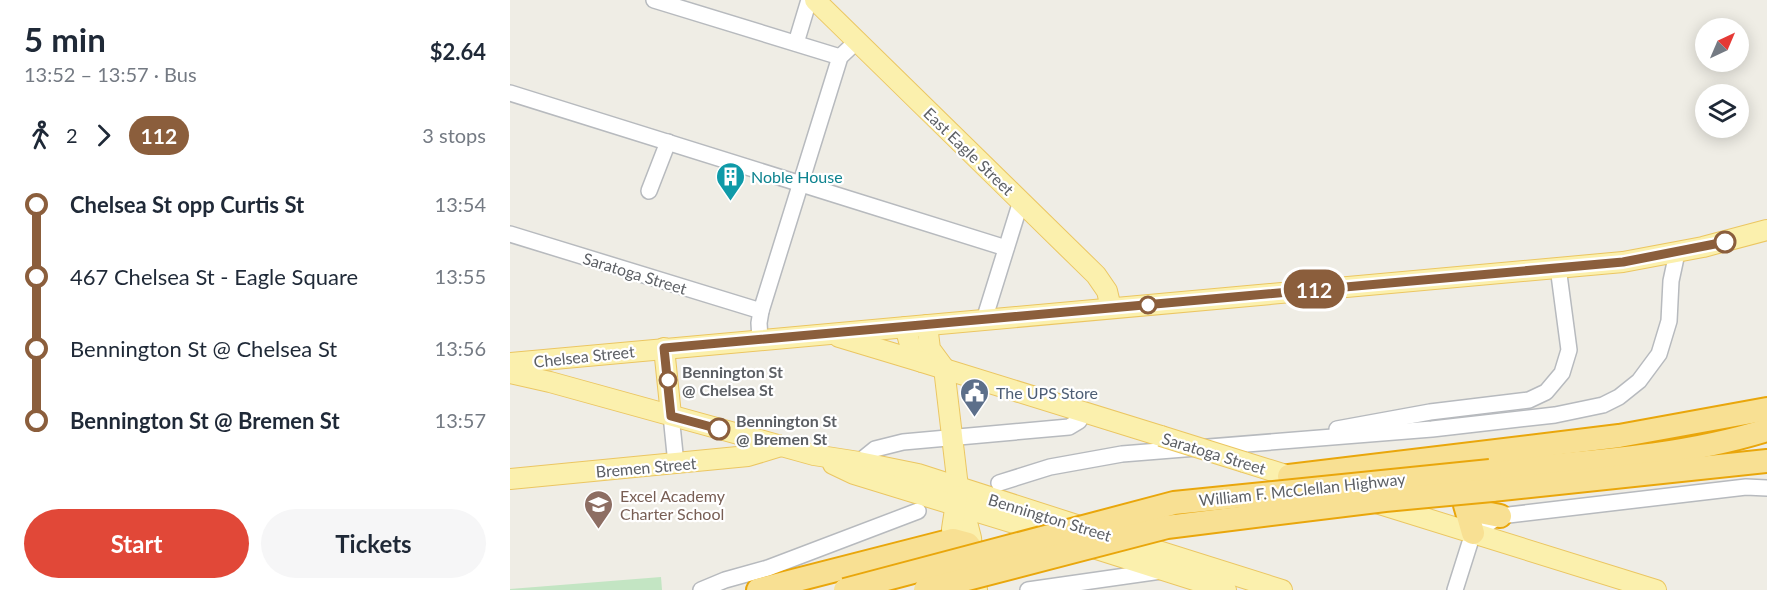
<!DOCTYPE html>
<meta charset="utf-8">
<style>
body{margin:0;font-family:Lato,sans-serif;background:#f6f6f7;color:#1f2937;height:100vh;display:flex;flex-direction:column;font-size:22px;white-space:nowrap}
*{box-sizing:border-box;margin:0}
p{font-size:20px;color:#747a83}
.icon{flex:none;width:33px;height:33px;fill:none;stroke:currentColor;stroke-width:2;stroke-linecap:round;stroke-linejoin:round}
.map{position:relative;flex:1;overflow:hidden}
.panel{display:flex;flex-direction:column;background:#fff;width:510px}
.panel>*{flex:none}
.badge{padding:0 12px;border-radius:20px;font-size:21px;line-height:39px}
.needle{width:39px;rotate:44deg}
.controls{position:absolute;left:1185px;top:18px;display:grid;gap:12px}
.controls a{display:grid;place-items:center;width:54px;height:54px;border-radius:50%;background:#fff;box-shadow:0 3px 15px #0003;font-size:30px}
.map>.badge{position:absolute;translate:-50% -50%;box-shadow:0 0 0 3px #fff}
.legs{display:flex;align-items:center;gap:9px;height:66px;padding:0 24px;font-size:20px}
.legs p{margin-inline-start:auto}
.head{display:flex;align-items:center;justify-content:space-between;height:102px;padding:0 24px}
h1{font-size:33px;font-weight:700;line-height:45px}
.button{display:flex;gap:12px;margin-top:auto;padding:12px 24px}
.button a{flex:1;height:69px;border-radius:36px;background:#e14838;color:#fff;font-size:24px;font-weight:700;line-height:69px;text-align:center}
.button a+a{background:#f6f6f7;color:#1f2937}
ul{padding:0 24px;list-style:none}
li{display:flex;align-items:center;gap:21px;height:72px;font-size:22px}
li i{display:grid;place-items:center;width:9px;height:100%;margin:0 8px;background:currentColor}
li i::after{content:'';width:15px;height:15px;margin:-8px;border:4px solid;border-radius:50%;background:#fff}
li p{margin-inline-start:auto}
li:first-child i{background:linear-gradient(#0000 50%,currentColor 0)}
li:last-child i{background:linear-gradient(currentColor 50%,#0000 0)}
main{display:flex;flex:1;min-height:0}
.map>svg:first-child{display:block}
.green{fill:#c3e5c3}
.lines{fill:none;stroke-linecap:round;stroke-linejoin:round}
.minor-casing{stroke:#b7babe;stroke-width:18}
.major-casing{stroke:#ebc662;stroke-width:22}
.highway-casing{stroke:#e9a60b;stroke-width:26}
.minor{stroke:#fff;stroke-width:15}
.major{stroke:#fbf0ad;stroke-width:20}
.highway{stroke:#f8e093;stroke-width:22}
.major-bridge-casing{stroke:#ebc662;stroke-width:22;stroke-linecap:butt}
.highway-bridge-casing{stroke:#e9a60b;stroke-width:26;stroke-linecap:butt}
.major-bridge{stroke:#fbf0ad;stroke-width:20}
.highway-bridge{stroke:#f8e093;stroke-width:22}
.line-1-casing{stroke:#fff;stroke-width:14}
.line-1{stroke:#8b5e3c;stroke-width:9}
.stop-1-dot{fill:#fff;stroke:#8b5e3c;stroke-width:3}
.labels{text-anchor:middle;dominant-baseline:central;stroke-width:4.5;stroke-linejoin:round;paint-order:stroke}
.street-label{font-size:16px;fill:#5d6065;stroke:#fff}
.culture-label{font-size:16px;fill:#0d838f;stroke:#fff;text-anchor:start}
.stop-label{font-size:16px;font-weight:bold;fill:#5d6065;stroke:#fff;text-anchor:start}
.service-label{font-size:16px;fill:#4e5e75;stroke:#fff;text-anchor:start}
.education-label{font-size:16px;fill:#785e54;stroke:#fff;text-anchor:start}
</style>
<main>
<section class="panel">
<div class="head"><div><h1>5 min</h1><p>13:52 – 13:57 · Bus</p></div><b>$2.64</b></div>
<div class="legs"><svg class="icon" aria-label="walk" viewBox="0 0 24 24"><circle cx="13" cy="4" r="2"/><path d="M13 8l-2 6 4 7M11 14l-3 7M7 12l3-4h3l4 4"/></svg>2<svg class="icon" aria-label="forward" viewBox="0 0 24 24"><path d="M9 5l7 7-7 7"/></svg><b class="badge" style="background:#8b5e3c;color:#fff">112</b><p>3 stops</p></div>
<ul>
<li><i style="color:#8b5e3c"></i><b>Chelsea St opp Curtis St</b><p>13:54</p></li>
<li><i style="color:#8b5e3c"></i><span>467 Chelsea St - Eagle Square</span><p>13:55</p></li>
<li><i style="color:#8b5e3c"></i><span>Bennington St @ Chelsea St</span><p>13:56</p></li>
<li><i style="color:#8b5e3c"></i><b>Bennington St @ Bremen St</b><p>13:57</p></li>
</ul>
<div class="button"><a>Start</a><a>Tickets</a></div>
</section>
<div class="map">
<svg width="1257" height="590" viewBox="0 0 1257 590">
<rect width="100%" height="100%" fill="#efede5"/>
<path class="green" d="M151 577 152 590H0V589Z"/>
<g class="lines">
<defs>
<g id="minor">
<path d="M144 0 330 57"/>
<path d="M286 43 299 0"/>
<path d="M0 93 496 248"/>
<path d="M139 191 158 142"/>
<path d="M0 234 251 311"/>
<path d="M474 320 511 201"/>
<path d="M250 339 249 323 251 311 330 57 347 41"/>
<path d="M161 415 166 464"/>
<path d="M827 429 920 412 1019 400 1036 392 1052 373 1059 350 1048 267"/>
<path d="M349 462 365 449 393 442 559 427 569 421 574 412"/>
<path d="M489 483 540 467 612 454 922 429 1045 415 1093 405 1109 397 1129 381 1149 354 1159 321 1161 281 1167 253"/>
<path d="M191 590 215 580 258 568 408 511"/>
<path d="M518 590 651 571"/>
<path d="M945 590 963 533 990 516 1236 487 1257 488"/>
</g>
<g id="major">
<path d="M305 0 586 275 597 291 601 308"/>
<path d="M417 325 420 349 434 368"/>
<path d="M395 327 401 348 412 362 651 436"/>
<path d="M329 337 412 362"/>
<path d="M154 348 161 415"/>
<path d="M0 363 1113 262 1193 247 1257 230"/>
<path d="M434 368 448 487 461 538 467 590"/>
<path d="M0 373 40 382 304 455 349 462 408 474 579 529"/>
<path d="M734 462 792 480"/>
<path d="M323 464 344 474 546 536"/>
<path d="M0 479 238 456 271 446"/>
<path d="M863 502 1146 590"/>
<path d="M607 538 772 590"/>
<path d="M577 546 716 590"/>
<path d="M445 556 442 529 447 496"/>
</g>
<g id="highway">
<path d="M980 471C1073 462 1167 458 1257 430"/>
<path d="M953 475 955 505 963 533"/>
<path d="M779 476 1109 436 1257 409"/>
<path d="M954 490 970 512 990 516"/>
<path d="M982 490 1257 461"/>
<path d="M248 590 443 540 458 544 462 549"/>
</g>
</defs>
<use href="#minor" class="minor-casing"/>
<use href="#major" class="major-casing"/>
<use href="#highway" class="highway-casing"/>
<use href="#minor" class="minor"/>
<use href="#major" class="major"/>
<use href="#highway" class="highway"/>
<defs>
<path id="major-bridge" d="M651 436 734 462"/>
<g id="highway-bridge">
<path d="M335 590 664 503 980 471"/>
<path d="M415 590 657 527 875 500 982 490"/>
</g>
</defs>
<use href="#major-bridge" class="major-bridge-casing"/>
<use href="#highway-bridge" class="highway-bridge-casing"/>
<use href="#major-bridge" class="major-bridge"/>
<use href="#highway-bridge" class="highway-bridge"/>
</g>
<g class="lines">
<defs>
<path id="line-1" d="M209 429 161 416 154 348 1113 262 1215 242"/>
</defs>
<use href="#line-1" class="line-1-casing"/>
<use href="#line-1" class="line-1"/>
</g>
<defs>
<symbol id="building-pin" viewBox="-11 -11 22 30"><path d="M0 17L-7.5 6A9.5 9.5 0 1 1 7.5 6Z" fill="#0f9aa8" stroke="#fff"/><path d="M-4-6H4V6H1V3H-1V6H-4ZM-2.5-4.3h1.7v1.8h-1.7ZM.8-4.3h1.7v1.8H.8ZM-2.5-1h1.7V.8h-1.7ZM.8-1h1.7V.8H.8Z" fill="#fff"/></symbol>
<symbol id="civic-pin" viewBox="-11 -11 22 30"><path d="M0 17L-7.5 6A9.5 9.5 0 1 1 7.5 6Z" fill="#5c6f8a" stroke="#fff"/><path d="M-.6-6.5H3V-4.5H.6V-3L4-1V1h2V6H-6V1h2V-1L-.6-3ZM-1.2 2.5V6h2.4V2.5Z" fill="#fff"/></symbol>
<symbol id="school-pin" viewBox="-11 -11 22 30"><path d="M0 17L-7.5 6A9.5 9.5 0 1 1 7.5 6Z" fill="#8d6e63" stroke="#fff"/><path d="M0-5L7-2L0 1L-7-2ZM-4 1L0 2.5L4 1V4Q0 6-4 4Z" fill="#fff"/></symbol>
</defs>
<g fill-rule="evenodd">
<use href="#building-pin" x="204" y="160" width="33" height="45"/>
<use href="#civic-pin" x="448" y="376" width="33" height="45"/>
<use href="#school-pin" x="72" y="488" width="33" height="45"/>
</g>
<g class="stop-1-dot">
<circle cx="1215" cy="242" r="10"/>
<circle cx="638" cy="305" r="8"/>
<circle cx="158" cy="380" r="8"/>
<circle cx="209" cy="429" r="10"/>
</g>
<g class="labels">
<g class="street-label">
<text transform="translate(459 151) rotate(44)">East Eagle Street</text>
<text transform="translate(125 273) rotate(17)">Saratoga Street</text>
<text transform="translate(74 356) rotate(-6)">Chelsea Street</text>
<text transform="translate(704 453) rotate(17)">Saratoga Street</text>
<text transform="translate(136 467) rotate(-5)">Bremen Street</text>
<text transform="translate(792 489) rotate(-6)">William F. McClellan Highway</text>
<text transform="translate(540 517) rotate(17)">Bennington Street</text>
</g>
<g class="culture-label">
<text x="241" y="176">Noble House</text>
</g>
<g class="stop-label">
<text x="172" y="371">Bennington St<tspan x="172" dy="18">@ Chelsea St</tspan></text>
<text x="226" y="420">Bennington St<tspan x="226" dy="18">@ Bremen St</tspan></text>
</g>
<g class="service-label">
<text x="486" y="392">The UPS Store</text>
</g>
<g class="education-label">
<text x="110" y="495">Excel Academy<tspan x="110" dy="18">Charter School</tspan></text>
</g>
</g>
</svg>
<div class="controls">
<a><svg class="needle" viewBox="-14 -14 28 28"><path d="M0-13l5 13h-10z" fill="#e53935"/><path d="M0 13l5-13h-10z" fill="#747a83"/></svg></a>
<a><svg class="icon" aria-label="layers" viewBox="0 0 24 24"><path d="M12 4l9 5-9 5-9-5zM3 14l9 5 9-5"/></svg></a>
</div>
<b class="badge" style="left:804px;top:289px;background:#8b5e3c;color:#fff">112</b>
</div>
</main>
